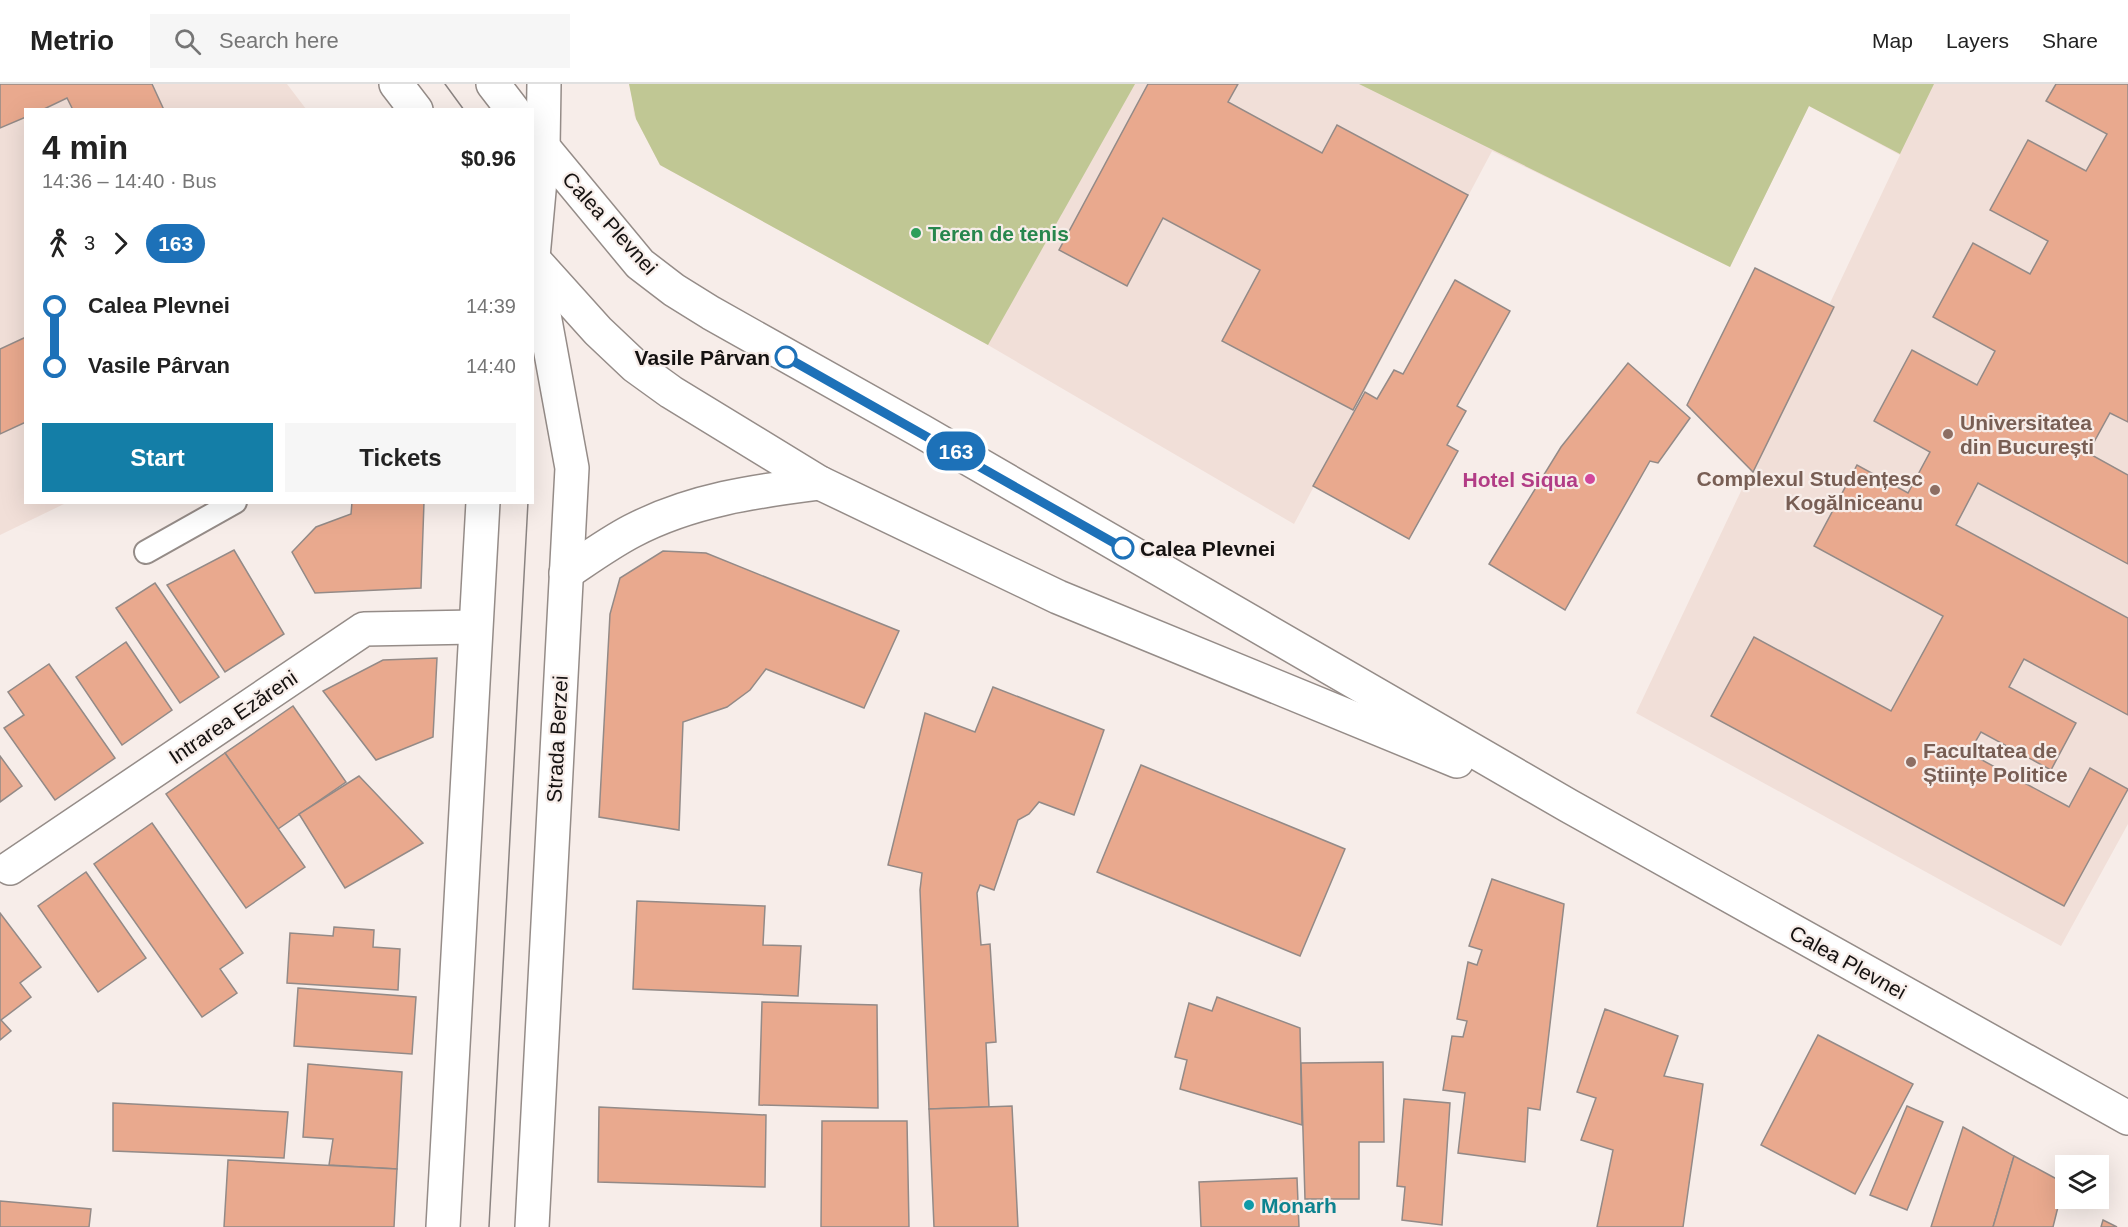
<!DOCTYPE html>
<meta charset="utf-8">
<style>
body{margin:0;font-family:Helvetica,sans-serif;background:#f6f6f6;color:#222;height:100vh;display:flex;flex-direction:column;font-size:22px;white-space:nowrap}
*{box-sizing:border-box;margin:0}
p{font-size:20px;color:#767676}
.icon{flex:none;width:33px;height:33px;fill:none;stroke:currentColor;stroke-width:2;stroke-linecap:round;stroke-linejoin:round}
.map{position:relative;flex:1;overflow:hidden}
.details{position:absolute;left:24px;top:24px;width:510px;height:396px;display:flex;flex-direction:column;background:#fff;border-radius:0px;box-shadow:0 6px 24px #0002}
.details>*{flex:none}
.badge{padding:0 12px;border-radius:20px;font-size:21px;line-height:39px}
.controls{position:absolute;left:2055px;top:1071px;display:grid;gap:12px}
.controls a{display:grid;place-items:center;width:54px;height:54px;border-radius:0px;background:#fff;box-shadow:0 6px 24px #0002;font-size:30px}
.map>.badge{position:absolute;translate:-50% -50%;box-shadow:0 0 0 3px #fff}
.legs{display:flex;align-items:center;gap:9px;height:66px;padding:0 18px;font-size:20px}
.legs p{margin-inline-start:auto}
.overview{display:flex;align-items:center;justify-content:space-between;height:102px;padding:0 18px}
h1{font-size:33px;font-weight:700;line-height:45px}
.cta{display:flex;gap:12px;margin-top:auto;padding:12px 18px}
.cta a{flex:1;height:69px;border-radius:0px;background:#147ea7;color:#fff;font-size:24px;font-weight:700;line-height:69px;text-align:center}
.cta a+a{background:#f6f6f6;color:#222}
ul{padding:0 18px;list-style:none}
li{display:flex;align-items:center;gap:21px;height:60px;font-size:22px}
li i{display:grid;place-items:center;width:9px;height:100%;margin:0 8px;background:currentColor}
li i::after{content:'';width:15px;height:15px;margin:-8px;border:4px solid;border-radius:50%;background:#fff}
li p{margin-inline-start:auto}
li:first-child i{background:linear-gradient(#0000 50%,currentColor 0)}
li:last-child i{background:linear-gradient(currentColor 50%,#0000 0)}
header{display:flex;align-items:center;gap:36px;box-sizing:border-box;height:84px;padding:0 30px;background:#fff;border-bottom:2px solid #e0e0e0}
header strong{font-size:28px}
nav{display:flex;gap:33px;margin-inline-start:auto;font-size:21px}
.search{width:420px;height:54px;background:#f6f6f6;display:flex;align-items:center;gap:15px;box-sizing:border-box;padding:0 21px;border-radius:0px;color:#767676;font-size:22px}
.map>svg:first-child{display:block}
.built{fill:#f1dfd8}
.green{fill:#c0c794}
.building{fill:#e9a98e;stroke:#938a87;stroke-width:1.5}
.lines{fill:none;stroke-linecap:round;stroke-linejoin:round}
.service-casing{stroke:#958c88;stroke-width:26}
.minor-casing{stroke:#958c88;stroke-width:36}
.tertiary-casing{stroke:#958c88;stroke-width:36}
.secondary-casing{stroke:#958c88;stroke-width:36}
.primary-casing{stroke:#958c88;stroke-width:36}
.service{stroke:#fff;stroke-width:22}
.minor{stroke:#fff;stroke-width:33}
.tertiary{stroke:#fff;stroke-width:33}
.secondary{stroke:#fff;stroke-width:33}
.primary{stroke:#fff;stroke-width:33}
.tram{stroke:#8a8381;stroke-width:1.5}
.line-1-casing{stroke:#fff;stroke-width:14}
.line-1{stroke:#1d71b8;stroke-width:9}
.leisure-dot{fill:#2e9e5b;stroke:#f7ede9;stroke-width:2}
.stop-1-dot{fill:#fff;stroke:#1d71b8;stroke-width:3}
.education-dot{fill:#8d6e63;stroke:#f7ede9;stroke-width:2}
.hotel-dot{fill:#d1479c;stroke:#f7ede9;stroke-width:2}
.culture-dot{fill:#0f9aa8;stroke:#f7ede9;stroke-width:2}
.labels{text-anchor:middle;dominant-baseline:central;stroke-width:4.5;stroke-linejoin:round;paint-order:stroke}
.street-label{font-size:21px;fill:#151211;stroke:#f7ede9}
.leisure-label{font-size:21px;font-weight:bold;fill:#27864d;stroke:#f7ede9;text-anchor:start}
.stop-label{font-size:21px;font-weight:bold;fill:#151211;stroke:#f7ede9;text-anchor:end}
.education-label{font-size:21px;font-weight:bold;fill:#785e54;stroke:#f7ede9;text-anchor:start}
.hotel-label{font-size:21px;font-weight:bold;fill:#b23c85;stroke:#f7ede9;text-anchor:end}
.culture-label{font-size:21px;font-weight:bold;fill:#0d838f;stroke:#f7ede9;text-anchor:start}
</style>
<header>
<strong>Metrio</strong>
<div class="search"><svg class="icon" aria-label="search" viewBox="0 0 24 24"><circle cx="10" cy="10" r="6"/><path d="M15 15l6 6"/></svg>Search here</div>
<nav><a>Map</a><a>Layers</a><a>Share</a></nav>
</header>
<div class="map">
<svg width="2128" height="1143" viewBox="0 0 2128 1143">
<rect width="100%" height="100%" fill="#f7ede9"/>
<g class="built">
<path d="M0 0H287L306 25 26 26V418L66 419 0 451Z"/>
<path d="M631 0H2128V740L2061 862 1636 629 1900 71 1809 22 1730 183 1492 67 1294 440 988 261 660 81 634 31Z"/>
</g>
<g class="green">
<path d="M629 0H1135L988 261 660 81 636 35Z"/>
<path d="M1359 0H1934L1900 70 1809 22 1730 183Z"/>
</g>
<g class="building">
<path d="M0 0H152L164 26H73L67 14 42 26H26V33L0 44Z"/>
<path d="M1148 0H1238L1228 18 1322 69 1337 41 1468 111 1353 326 1222 257 1260 186 1163 134 1127 202 1059 166Z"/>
<path d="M2056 0H2128V338L2110 329 2088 369 2128 391V480L1978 399 1956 441 2128 534V631L2024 575 2009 603 2076 639 2051 686 1981 648 1969 669 2069 723 2090 684 2128 705 2064 822 1711 632 1754 553 1891 627 1943 532 1814 462 1857 381 1908 409 1930 368 1874 337 1912 266 1977 301 1995 267 1933 233 1973 159 2030 190 2048 157 1990 126 2028 56 2086 87 2107 50 2046 17Z"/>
<path d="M1755 184 1834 223 1753 388 1687 321Z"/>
<path d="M1455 196 1510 227 1457 322 1466 327 1447 361 1458 367 1409 455 1313 402 1365 308 1377 315 1394 286 1403 290Z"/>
<path d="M26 253V338L0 350V265Z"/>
<path d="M1628 279 1690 334 1658 379 1650 377 1565 526 1489 480 1561 363Z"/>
<path d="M352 418H424L421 504 315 509 292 468 316 443 351 430Z"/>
<path d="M234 466 284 550 225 588 167 501Z"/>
<path d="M663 467 706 469 899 547 864 624 766 585 750 606 727 623 683 638 679 746 599 733 610 530 620 494Z"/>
<path d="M155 499 219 593 180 619 116 524Z"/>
<path d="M126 558 172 626 122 661 76 593Z"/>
<path d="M437 574 433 653 376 676 323 607 383 576Z"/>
<path d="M49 580 115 674 55 716 4 644 24 631 8 608Z"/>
<path d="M993 603 1104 646 1074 731 1039 718 1029 730 1018 736 994 806 980 801 977 809 981 861 990 860 996 958 986 959 989 1023 929 1025 920 806 922 789 888 781 925 629 975 648Z"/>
<path d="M293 622 346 698 278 745 225 669Z"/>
<path d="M225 669 305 783 246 824 166 710Z"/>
<path d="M0 672 22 702 0 718Z"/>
<path d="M1141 681 1345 765 1300 872 1097 788Z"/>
<path d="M359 692 423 759 345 804 299 730Z"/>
<path d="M152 739 243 869 220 885 237 909 202 933 94 780Z"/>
<path d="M86 788 146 874 98 908 38 822Z"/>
<path d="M1492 795 1564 820 1540 1026 1528 1024 1525 1078 1458 1069 1465 1009 1443 1006 1452 952 1463 953 1467 937 1457 935 1468 878 1477 881 1482 866 1469 862Z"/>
<path d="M637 817 765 822 763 861 801 862 798 912 633 905Z"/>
<path d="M0 829 41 883 20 899 31 913 1 936 11 947 0 956Z"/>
<path d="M334 843 374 846 373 863 400 865 398 906 287 899 290 849 333 852Z"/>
<path d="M298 904 416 913 412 970 294 962Z"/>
<path d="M1217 913 1300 944 1302 1041 1180 1005 1187 976 1175 973 1189 919 1212 927Z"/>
<path d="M762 918 877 921 878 1024 759 1021Z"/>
<path d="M1605 925 1678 952 1664 992 1703 1000 1683 1143H1597L1613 1066 1581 1056 1596 1014 1577 1008Z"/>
<path d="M1818 951 1913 1000 1855 1110 1761 1061Z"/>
<path d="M1383 978 1384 1058H1359V1115H1305L1301 979Z"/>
<path d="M308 980 402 988 397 1085 329 1081 333 1055 303 1053Z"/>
<path d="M1404 1015 1450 1019 1442 1141 1402 1136 1405 1103 1397 1102Z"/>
<path d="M113 1019 288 1028 284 1074 113 1067Z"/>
<path d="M1012 1022 1018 1143H934L929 1025Z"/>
<path d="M1907 1022 1943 1038 1907 1126 1870 1111Z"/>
<path d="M599 1023 766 1031 765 1103 598 1098Z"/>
<path d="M822 1037H907L909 1143H821Z"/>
<path d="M1963 1043 2014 1072 1993 1143H1931Z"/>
<path d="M2014 1072 2064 1099 2053 1143H1993Z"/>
<path d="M228 1076 397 1085 394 1143H224Z"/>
<path d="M1297 1094 1299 1143H1201L1199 1098Z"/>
<path d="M0 1117 91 1125 89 1143H0Z"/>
<path d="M2103 1136 2117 1143H2101Z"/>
</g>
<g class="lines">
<defs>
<path id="service" d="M146 468 235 418"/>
<path id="minor" d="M10 784 364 545 475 543"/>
<g id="tertiary">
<path d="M396 0 416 26"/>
<path d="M493 0 513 26"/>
</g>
<g id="secondary">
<path d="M543 63 640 180 674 206 711 229 921 347 1569 722 2128 1034"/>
<path d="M534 176 598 247 635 282 671 308 820 399 1058 513 1457 677"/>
</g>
<g id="primary">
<path d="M532 184 543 63 544 0"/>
<path d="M566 489C587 475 609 459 632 447 691 416 756 407 820 399"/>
<path d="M443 1143 483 418"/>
<path d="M532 1143 572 384 534 176"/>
</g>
</defs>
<use href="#service" class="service-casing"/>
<use href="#minor" class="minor-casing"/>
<use href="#tertiary" class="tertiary-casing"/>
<use href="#secondary" class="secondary-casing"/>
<use href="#primary" class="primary-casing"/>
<use href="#service" class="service"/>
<use href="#minor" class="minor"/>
<use href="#tertiary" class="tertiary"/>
<use href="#secondary" class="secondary"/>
<use href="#primary" class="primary"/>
<g class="tram">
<path d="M445 0 464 26"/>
<path d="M532 170V256"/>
<path d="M489 1143 528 418"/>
</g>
</g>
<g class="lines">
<defs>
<path id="line-1" d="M786 273 1123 464"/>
</defs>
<use href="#line-1" class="line-1-casing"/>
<use href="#line-1" class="line-1"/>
</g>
<circle class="leisure-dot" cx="916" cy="149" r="6"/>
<g class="stop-1-dot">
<circle cx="786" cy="273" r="10"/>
<circle cx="1123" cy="464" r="10"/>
</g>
<g class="education-dot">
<circle cx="1948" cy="350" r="6"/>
<circle cx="1935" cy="406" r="6"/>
<circle cx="1911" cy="678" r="6"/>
</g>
<circle class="hotel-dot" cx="1590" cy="395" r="6"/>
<circle class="culture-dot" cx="1249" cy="1121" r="6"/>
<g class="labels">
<g class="street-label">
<text transform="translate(610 139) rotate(48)">Calea Plevnei</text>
<text transform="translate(233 633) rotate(-34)">Intrarea Ezăreni</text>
<text transform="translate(557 655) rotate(-87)">Strada Berzei</text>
<text transform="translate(1848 878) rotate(29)">Calea Plevnei</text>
</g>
<g class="leisure-label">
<text x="928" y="149">Teren de tenis</text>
</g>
<g class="stop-label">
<text x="770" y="273">Vasile Pârvan</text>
<text x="1140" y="464" text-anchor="start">Calea Plevnei</text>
</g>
<g class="education-label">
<text x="1960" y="338">Universitatea<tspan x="1960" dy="24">din București</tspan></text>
<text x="1923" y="394" text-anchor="end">Complexul Studențesc<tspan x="1923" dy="24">Kogălniceanu</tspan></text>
<text x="1923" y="666">Facultatea de<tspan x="1923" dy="24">Științe Politice</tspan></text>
</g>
<g class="hotel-label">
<text x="1578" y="395">Hotel Siqua</text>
</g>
<g class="culture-label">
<text x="1261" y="1121">Monarh</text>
</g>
</g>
</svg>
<div class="controls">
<a><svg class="icon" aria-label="layers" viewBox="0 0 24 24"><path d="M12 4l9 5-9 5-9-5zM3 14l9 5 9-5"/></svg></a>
</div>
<b class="badge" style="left:956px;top:367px;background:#1d71b8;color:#fff">163</b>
<section class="details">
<div class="overview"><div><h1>4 min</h1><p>14:36 – 14:40 · Bus</p></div><b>$0.96</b></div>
<div class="legs"><svg class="icon" aria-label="walk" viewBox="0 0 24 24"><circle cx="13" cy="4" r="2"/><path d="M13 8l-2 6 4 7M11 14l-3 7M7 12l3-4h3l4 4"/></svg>3<svg class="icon" aria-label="forward" viewBox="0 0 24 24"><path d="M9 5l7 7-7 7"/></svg><b class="badge" style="background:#1d71b8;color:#fff">163</b></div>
<ul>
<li><i style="color:#1d71b8"></i><b>Calea Plevnei</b><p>14:39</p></li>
<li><i style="color:#1d71b8"></i><b>Vasile Pârvan</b><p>14:40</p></li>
</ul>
<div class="cta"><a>Start</a><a>Tickets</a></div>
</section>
</div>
